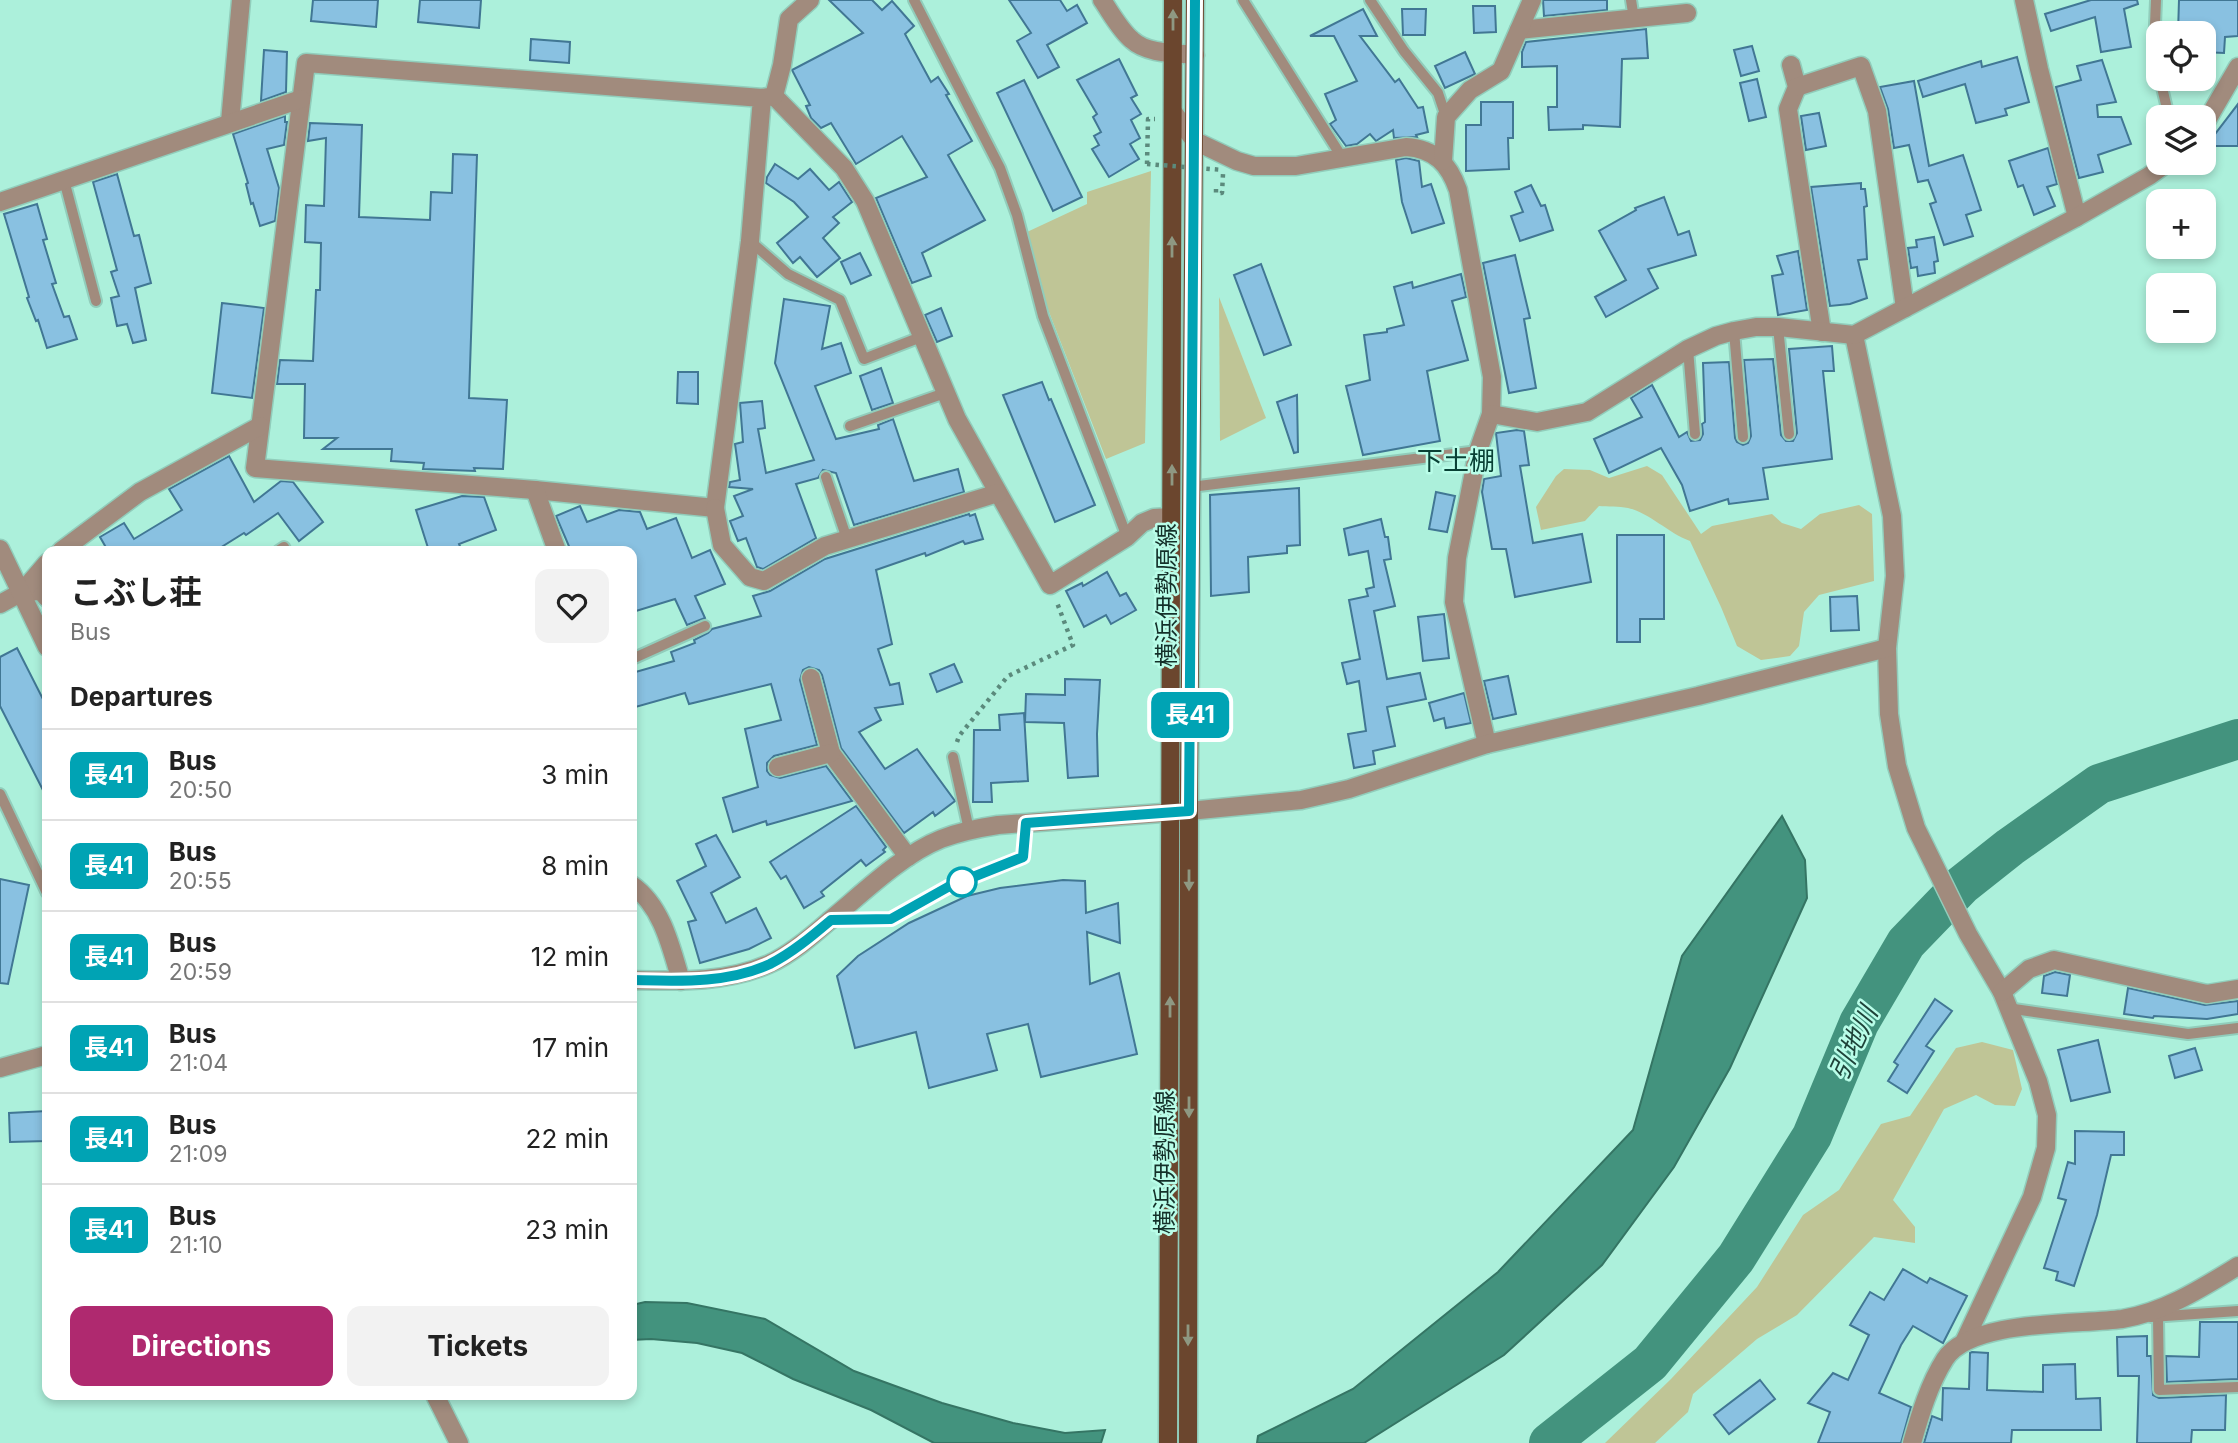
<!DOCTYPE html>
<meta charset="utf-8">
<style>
body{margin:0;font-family:Inter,"Noto Sans JP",sans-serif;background:#f2f2f2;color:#222;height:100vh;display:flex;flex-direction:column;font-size:26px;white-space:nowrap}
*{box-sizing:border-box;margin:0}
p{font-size:23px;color:#767676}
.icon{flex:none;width:38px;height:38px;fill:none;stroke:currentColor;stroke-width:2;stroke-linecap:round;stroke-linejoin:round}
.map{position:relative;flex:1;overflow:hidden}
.drawer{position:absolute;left:42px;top:546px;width:595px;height:854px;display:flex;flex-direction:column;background:#fff;border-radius:14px;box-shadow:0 4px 10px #0003}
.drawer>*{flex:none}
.badge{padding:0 14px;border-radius:10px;font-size:24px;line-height:46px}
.fabs{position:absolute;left:2146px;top:21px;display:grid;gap:14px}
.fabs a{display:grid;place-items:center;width:70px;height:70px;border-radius:14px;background:#fff;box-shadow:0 4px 10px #0003;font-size:35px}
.map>.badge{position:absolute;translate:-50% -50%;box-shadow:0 0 0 4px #fff}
h2{padding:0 28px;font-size:26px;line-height:63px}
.round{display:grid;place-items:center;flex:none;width:74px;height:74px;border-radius:14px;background:#f2f2f2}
.head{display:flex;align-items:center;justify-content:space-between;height:119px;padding:0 28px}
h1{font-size:33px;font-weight:700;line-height:52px}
.cta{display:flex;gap:14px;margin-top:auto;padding:14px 28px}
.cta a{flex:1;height:80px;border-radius:14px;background:#af296f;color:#fff;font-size:28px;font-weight:700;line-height:80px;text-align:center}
.cta a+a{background:#f2f2f2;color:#222}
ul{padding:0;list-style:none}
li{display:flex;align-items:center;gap:21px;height:91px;padding:0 28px;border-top:2px solid #e0e0e0}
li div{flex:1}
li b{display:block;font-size:26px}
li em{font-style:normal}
li .badge{min-width:77px;font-weight:700;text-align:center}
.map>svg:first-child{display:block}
.green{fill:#bfc596}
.water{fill:#43937e;stroke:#357564;stroke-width:2}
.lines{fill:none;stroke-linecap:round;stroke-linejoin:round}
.river{stroke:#43937e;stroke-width:40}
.building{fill:#89c1e1;stroke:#417794;stroke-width:2}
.service-casing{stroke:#91cdbb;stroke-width:14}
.minor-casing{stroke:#91cdbb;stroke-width:21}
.tertiary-casing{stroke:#91cdbb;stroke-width:21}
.primary-casing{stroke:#91cdbb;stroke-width:21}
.path{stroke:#5b8a7c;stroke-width:4.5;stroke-dasharray:3.5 5;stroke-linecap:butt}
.service{stroke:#a18b7d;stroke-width:10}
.minor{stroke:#a18b7d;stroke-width:18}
.tertiary{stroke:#a18b7d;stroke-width:18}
.primary{stroke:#6b462e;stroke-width:18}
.path-bridge{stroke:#5b8a7c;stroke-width:4.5;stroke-dasharray:3.5 5;stroke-linecap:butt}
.oneway{fill:#8e9882}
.line-casing{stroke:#fff;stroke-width:16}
.line{stroke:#00a3b4;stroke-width:10}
.stop-dot{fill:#fff;stroke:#00a3b4;stroke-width:3.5}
.labels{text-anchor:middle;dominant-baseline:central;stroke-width:5;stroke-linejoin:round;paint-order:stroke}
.street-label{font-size:24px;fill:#143029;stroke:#b9fde8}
.neighbourhood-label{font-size:26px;fill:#094135;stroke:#b9fde8}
.water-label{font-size:26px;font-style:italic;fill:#1f4339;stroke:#b9fde8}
</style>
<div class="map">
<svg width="2238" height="1443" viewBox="0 0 2238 1443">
<rect width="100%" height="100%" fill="#acf0db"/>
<g class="green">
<path d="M1151 171 1145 443 1106 459 1044 299 1027 232 1087 204V192Z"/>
<path d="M1219 297 1266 418 1220 441Z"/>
<path d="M1647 466 1662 475 1701 534 1712 526 1772 514 1782 523 1801 529 1820 514 1859 505 1872 514 1874 581 1819 595 1804 612 1799 646 1790 656 1761 660 1737 646 1721 607 1690 541C1668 533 1650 513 1628 508 1619 506 1608 507 1599 506L1585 521 1541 530 1536 507 1556 476 1564 469 1590 470 1609 478Z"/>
<path d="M1982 1042 2013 1050 2022 1089 2015 1106 1995 1105 1976 1095 1944 1109 1893 1200 1915 1227V1243L1874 1237 1797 1315 1757 1339 1693 1394 1688 1412 1655 1443H1605L1671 1379 1757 1287 1803 1215 1839 1190 1881 1124 1910 1116 1956 1048Z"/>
</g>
<g class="water">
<path d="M1782 816 1805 860 1807 898 1730 1068 1674 1167 1602 1265 1504 1355 1364 1443H1257L1258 1436 1353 1389 1498 1272 1633 1130 1682 956Z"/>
<path d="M645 1302 687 1303 765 1319 854 1371 942 1403 1013 1423 1065 1433 1105 1430 1101 1443H934L871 1410 793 1379 742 1353 697 1343 651 1339 632 1340V1305Z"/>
</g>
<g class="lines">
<path class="river" d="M1549 1443 1650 1363 1736 1258 1812 1136 1859 1023 1906 943 1962 885 2010 847 2099 784 2238 739"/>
</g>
<g class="building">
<path d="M313 0H378L376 27 311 21Z"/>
<path d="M420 0H481L479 28 418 22Z"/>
<path d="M829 0H872L882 10 892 1 914 26 905 34 931 82 938 77 949 94 946 95 972 141 948 155 985 220 922 253 931 276 912 283 876 198 927 177 902 136 856 164 831 123 821 128 811 118 806 106 810 105 792 70 863 33Z"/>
<path d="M1009 0H1060L1067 11 1077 5 1087 23 1047 45 1059 67 1038 78 1017 41 1031 33Z"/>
<path d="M1543 0H1607V10L1544 16Z"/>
<path d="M2091 0H2137L2138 4 2124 9 2131 47 2101 52 2095 17 2051 31 2045 14Z"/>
<path d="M2179 0H2238V36L2225 37 2224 53 2203 52V33H2178Z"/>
<path d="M1473 6H1495L1496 32 1474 33Z"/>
<path d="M1363 9 1377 36H1360L1395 82 1399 79 1418 108 1423 107 1428 132 1416 135 1417 137 1394 138 1393 130 1376 141 1370 134 1357 144 1346 146 1330 124 1336 120 1325 94 1357 81 1334 36H1310Z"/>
<path d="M1402 9H1426L1425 35H1403Z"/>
<path d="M1646 29 1648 58 1622 59 1620 127 1583 125V129L1549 130 1548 107H1557V66L1522 67V52L1526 42Z"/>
<path d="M531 39 570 42 569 63 530 60Z"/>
<path d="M1752 46 1759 71 1741 76 1734 50Z"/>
<path d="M264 50 287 52 286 92 261 101Z"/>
<path d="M1465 52 1475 74 1445 88 1435 66Z"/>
<path d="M2017 57 2029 102 2005 109 2007 115 1976 123 1965 84 1923 97 1918 81 1981 61 1982 67Z"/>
<path d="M1119 59 1137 95 1131 98 1141 114 1131 120 1140 138 1130 144 1139 159 1109 177 1092 149 1099 145 1094 136 1101 132 1093 117 1097 114 1077 80Z"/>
<path d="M2102 60 2116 102 2097 105 2098 117H2121L2131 144 2098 155 2103 172 2079 178 2056 87 2081 80 2077 66Z"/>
<path d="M1757 79 1766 117 1749 121 1740 83Z"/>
<path d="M1024 80 1082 197 1053 211 997 93Z"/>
<path d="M1914 81 1929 166 1963 155 1981 210 1966 215 1973 236 1944 245 1930 204 1936 202 1928 180 1918 182 1909 145 1894 148 1888 109 1880 87Z"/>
<path d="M1481 102H1513V138H1508L1509 169 1466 171V125H1481Z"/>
<path d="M2238 104V146H2206Z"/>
<path d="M1819 113 1826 146 1806 150 1801 116Z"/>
<path d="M285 116V122H287L284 145 267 149 279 188 275 221 260 226 253 203 251 204 246 184 248 183 233 134Z"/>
<path d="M310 123 362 125 359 217 430 220 431 192 452 193 453 154 477 155 469 398 507 400 503 469 474 468 475 471 423 469 424 463 391 461 392 449H323L337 438H304L305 384H277L280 360 313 361 316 290H320L321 243 305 242 306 205 324 206 326 138 308 141Z"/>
<path d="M2048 148 2057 184 2047 187 2055 206 2034 215 2023 185 2018 187 2009 161Z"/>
<path d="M1406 158 1419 161 1422 187 1431 184 1444 223 1412 233 1402 202 1396 160Z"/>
<path d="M775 164 798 179 810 169 829 190 839 182 852 202 833 217 839 223 823 238 840 258 817 277 800 257 793 263 777 243 808 217 794 202 766 183 767 177Z"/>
<path d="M117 174 134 236 139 235 151 283 135 288 146 340 133 343 127 324 117 326 111 298 119 296 111 272 117 270 93 182Z"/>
<path d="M1861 183V189H1865L1867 206 1864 207 1867 259 1858 260 1867 298 1850 304 1830 306 1811 187Z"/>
<path d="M1531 185 1541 206 1545 205 1553 230 1520 241 1511 216 1523 212 1515 192Z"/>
<path d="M1664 197 1678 235 1689 231 1696 255 1648 269 1658 288 1606 317 1595 297 1626 280 1599 231 1636 210 1635 208Z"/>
<path d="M37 204 47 239 43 240 56 283 52 284 64 317 69 316 77 339 47 348 38 320 36 321 27 298 29 297 4 214Z"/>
<path d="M1934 237 1938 261 1934 262 1935 273 1918 276 1917 267 1911 268 1908 248 1917 247 1916 240Z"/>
<path d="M1798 251 1807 310 1778 315 1772 276 1783 274 1777 256Z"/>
<path d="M860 253 871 275 851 284 841 262Z"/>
<path d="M1515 255 1530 318 1524 319 1536 388 1509 393 1483 263Z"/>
<path d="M1261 264 1291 345 1264 355 1234 275Z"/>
<path d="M1461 274 1466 297 1452 301 1468 360 1427 371 1440 441 1363 455 1346 386 1370 380 1364 335 1387 332V329L1404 325 1394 287 1412 282 1413 288Z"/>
<path d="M784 299 830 306 822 349 841 343 851 373 815 386 836 439 879 429 878 425 893 419 914 481 958 469 964 492 854 525 836 473 823 470 818 478 796 484 816 538 763 569 757 567 746 538 738 541 730 521 743 516 734 496 753 489 729 487 730 482 740 480 735 444 743 442 740 403 762 401 765 428 758 429 766 473 814 460 775 363Z"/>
<path d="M222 303 264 308 252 398 212 393Z"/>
<path d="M941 308 952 336 937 342 925 315Z"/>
<path d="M1832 346 1834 371H1823L1832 459 1763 468 1768 499 1729 504 1728 499 1690 511 1682 485 1661 448 1609 473 1594 439 1642 417 1631 398 1652 385 1679 437 1687 432 1691 441 1700 440 1703 434 1702 424 1705 422 1703 363 1729 362 1735 438 1737 442 1743 445 1748 443 1751 436 1744 360 1773 359 1781 435 1786 441H1793L1797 433 1789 349Z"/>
<path d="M881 368 893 403 872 410 860 376Z"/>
<path d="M678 372H698V404L677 403Z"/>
<path d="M1042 382 1049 400 1051 399 1095 505 1055 522 1003 395Z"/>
<path d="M1297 395 1298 452 1294 453 1277 402Z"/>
<path d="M1517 430 1524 431 1529 465 1520 466 1533 543 1582 534 1591 582 1515 597 1506 549H1492L1482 492 1484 479 1501 476 1496 433Z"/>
<path d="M229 456 254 502 281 481 293 482 323 522 299 541 278 513 246 535 244 533 215 551H108L100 537 124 523 134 539 182 510 169 489Z"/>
<path d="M1299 488 1300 545 1287 546V553L1248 557 1249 592 1211 596 1210 495Z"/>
<path d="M1436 492 1455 496 1447 532 1429 529Z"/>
<path d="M462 496 484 497 496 530 459 544 462 551H429L416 510Z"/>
<path d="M580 506 587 522 619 510 640 512 647 529 676 518 692 558 710 550 725 584 695 596 705 618 687 625 675 599 636 611 632 596V551H571L556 516Z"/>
<path d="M969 514 970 516 975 514 983 539 965 544 963 541 926 556 925 553 876 570 892 644 878 649 890 685 899 683 903 704 875 708 881 720 859 732 885 769 917 749 955 801 935 816 933 812 904 833 841 748 822 675 819 670 809 667 803 670 800 680 817 745 774 756 767 763V771L770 775 780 778 826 766 852 801 767 825 766 821 733 832 723 798 758 787 745 729 781 720 771 684 689 704 685 693 632 708V673L674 661 671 652 695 643 694 640 708 633 712 629 761 616 753 596 770 591 825 559Z"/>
<path d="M1381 519 1385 537H1388L1391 559 1384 560 1395 606 1374 611 1387 679 1420 673 1426 699 1387 707 1395 746 1373 751 1375 764 1354 768 1348 734 1366 731 1359 681 1347 684 1342 663 1360 659 1349 600 1368 596 1366 589 1374 587 1368 551 1349 555 1344 529Z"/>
<path d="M1617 535H1664V619H1640V642H1617Z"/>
<path d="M1107 572 1120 596 1126 593 1136 610 1111 624 1106 615 1084 627 1066 591 1082 583 1083 586Z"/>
<path d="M1857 596 1859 630 1831 631 1830 597Z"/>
<path d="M1444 614 1449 658 1423 661 1418 617Z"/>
<path d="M17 648 47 707V798L0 706V657Z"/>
<path d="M954 664 962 682 937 692 930 674Z"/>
<path d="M1508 676 1516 714 1493 719 1484 681Z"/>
<path d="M1065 679 1100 680 1097 734 1098 776 1068 778 1064 723 1025 722 1026 694 1065 695Z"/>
<path d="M1464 693 1471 723 1446 728 1444 718 1434 721 1429 703Z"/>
<path d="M1024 713 1028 781 991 783 992 802H973L974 730H1000L999 715Z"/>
<path d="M856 806 886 847 883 850 885 852 866 866 861 860 821 892 824 896 804 908 786 876 781 879 770 862Z"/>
<path d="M716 835 740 877 711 893 726 923 756 908 771 938 749 949 700 963 688 922 696 920 677 881 706 866 696 844Z"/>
<path d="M0 879 29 885 8 984 0 983Z"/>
<path d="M1063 880 1085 881 1086 913 1118 903 1120 943 1087 932 1090 984 1119 973 1137 1054 1041 1077 1028 1024 987 1034 997 1070 929 1088 916 1032 855 1048 837 976 858 956 909 923 967 896 1000 888Z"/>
<path d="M2055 972 2070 975 2067 996 2042 993 2044 976Z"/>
<path d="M2128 988 2205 1005 2238 1001V1014L2207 1019 2154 1016 2153 1018 2124 1014Z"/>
<path d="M1935 999 1952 1011 1926 1046 1934 1051 1907 1093 1888 1081 1898 1065 1894 1062Z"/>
<path d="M2098 1040 2110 1092 2071 1101 2058 1050Z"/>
<path d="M2195 1048 2202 1070 2175 1078 2169 1056Z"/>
<path d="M47 1111V1141L10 1142 9 1113Z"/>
<path d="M2075 1131 2124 1132V1155H2111L2097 1215 2074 1286 2056 1280 2058 1272 2044 1268 2066 1200 2058 1198 2068 1162 2075 1164Z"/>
<path d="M1903 1269 1927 1283 1930 1278 1967 1296 1943 1343 1913 1326 1901 1345 1879 1393 1911 1407 1901 1443H1818L1830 1412 1808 1403 1833 1373 1848 1380 1869 1335 1850 1325 1870 1292 1884 1300Z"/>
<path d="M2200 1322H2238V1379L2167 1382 2166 1356 2199 1357Z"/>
<path d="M2147 1336V1356H2151L2153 1395 2159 1398 2226 1395 2225 1430H2192L2191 1443H2137L2139 1376H2118L2117 1337Z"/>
<path d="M1972 1352 1988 1353 1987 1390 2043 1392V1365L2075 1364 2076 1399 2100 1398 2101 1430H2012L2011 1443H1924L1932 1416 1942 1420 1943 1388 1969 1389 1970 1353Z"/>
<path d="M1760 1380 1775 1399 1729 1434 1714 1415Z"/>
</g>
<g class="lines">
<defs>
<g id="service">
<path d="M914 0 1000 168 1017 215 1043 316 1127 537"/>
<path d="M1243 0 1343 159"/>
<path d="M1370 0 1404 51 1438 93 1446 117"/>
<path d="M1631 0 1634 19"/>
<path d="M2156 0 2154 50 2158 69"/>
<path d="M2160 79 2169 117"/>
<path d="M64 180 96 301"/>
<path d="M750 241 788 274 840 300 864 359 921 337"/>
<path d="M1778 327 1789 434"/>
<path d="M1734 331 1743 437"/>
<path d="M1688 349 1695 434"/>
<path d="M850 426 945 393"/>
<path d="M826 477 847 539"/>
<path d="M1191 487 1478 451"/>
<path d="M278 551 284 547 286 551"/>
<path d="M632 659 705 626"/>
<path d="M953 757 969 830"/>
<path d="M0 794 47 893"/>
<path d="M832 920 891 919 948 887 1023 857 1026 823"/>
<path d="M2007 1008 2188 1034 2238 1028"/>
<path d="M2158 1316 2159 1390 2238 1387"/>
<path d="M2151 1317 2238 1311"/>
</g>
<g id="minor">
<path d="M1102 0C1111 13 1120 30 1132 40 1147 54 1175 53 1195 55"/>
<path d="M2024 0 2039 69 2077 217"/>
<path d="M1519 30 1687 13"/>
<path d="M1791 65 1797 87 1788 109 1822 332"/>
<path d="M1797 87 1861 66 1877 111 1905 308"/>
<path d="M774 96 844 168 865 201 957 419 1050 585 1127 537 1142 523 1154 518 1171 517"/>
<path d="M762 98 750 241 715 508 535 490 255 468 306 63 762 98 774 96 782 65 789 19 810 0"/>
<path d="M1173 112 1195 141 1237 161 1254 166H1296L1406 147C1435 149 1449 164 1458 190L1492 377 1491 414 1478 451 1457 558 1454 602 1487 744"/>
<path d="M230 122 241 0"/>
<path d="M2203 127 2238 67"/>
<path d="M1443 161 1446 117 1470 90 1501 71 1532 0"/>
<path d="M0 202 301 99"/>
<path d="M1854 335 1892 516 1895 576 1887 648 1889 714 1897 766 1916 828 1968 934 2002 992 2038 1081 2047 1115 2046 1148 2032 1197 1965 1340"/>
<path d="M1491 414 1537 422 1587 412 1688 349 1716 336 1734 331 1756 327H1778L1854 335 2077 217 2149 176 2167 163"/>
<path d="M535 490 557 551"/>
<path d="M715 508 722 545 750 577 764 581 825 546 998 493"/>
<path d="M61 551 140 492 260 426"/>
<path d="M22 592 41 591 47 598"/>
<path d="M0 604 22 592 47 563"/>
<path d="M811 678 831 753 908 857"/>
<path d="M778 767 831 753"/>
<path d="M632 885C662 906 671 947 681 981"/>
<path d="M2002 992 2029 969 2054 960 2207 994 2238 989"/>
<path d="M0 1068 47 1055"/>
</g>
<g id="tertiary">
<path d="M0 549 47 647"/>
<path d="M632 980C678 981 726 983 769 964 791 954 811 937 829 921 862 894 901 855 941 839 959 832 978 828 998 825L1189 811 1301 800 1349 789 1487 744 1698 696 1887 648"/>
<path d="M435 1395 459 1443"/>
<path d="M1912 1443C1920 1415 1929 1384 1945 1359 1971 1319 2077 1325 2122 1319 2165 1312 2202 1288 2238 1266"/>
</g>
<g id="primary">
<path d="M1168 1443 1173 0"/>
<path d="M1188 1443 1189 781 1195 0"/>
</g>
</defs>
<use href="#service" class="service-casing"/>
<use href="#minor" class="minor-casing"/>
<use href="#tertiary" class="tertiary-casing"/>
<use href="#primary" class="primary-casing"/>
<g class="path">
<path d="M1147 164 1148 119H1155"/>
<path d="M1216 189V193H1222L1223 174"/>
<path d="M957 742 959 736 1008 676 1073 645 1056 600"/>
</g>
<use href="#service" class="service"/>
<use href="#minor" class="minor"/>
<use href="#tertiary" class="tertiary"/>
<use href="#primary" class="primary"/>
<path class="path-bridge" d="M1147 164 1223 170"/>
</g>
<defs><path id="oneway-solid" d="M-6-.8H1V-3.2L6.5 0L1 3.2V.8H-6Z" transform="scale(1.75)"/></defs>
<g class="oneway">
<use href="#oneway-solid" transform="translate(1173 20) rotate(-90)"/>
<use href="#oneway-solid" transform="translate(1172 247) rotate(-90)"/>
<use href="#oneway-solid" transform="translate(1172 475) rotate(-90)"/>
<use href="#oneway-solid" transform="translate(1189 880) rotate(90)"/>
<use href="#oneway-solid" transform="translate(1170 1007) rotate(-90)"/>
<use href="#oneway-solid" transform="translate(1189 1107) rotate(90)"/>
<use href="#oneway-solid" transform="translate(1188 1335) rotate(90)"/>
</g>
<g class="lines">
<defs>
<path id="line" d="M632 980C677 981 727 984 770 964 792 953 812 936 831 920L891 919 948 887 1023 857 1026 823 1189 811 1195 0"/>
</defs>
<use href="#line" class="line-casing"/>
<use href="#line" class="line"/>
</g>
<circle class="stop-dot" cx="962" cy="882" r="14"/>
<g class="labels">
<g class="street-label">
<text transform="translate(1166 595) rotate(-90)">横浜伊勢原線</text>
<text transform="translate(1164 1162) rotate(-90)">横浜伊勢原線</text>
</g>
<g class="neighbourhood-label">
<text x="1456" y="460">下土棚</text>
</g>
<g class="water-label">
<text transform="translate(1853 1043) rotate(-65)">引地川</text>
</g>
</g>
</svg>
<div class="fabs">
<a><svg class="icon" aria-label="locate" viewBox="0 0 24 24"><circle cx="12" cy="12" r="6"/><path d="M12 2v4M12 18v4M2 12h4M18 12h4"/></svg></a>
<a><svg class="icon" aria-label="layers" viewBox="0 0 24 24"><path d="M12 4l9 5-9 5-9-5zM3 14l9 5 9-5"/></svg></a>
<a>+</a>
<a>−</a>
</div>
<b class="badge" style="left:1190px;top:715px;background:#00a3b4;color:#fff">長41</b>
<section class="drawer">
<div class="head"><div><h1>こぶし荘</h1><p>Bus</p></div><a class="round"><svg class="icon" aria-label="heart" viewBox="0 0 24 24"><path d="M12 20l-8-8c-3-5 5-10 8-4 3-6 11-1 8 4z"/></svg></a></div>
<h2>Departures</h2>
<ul>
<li><span class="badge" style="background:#00a3b4;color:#fff">長41</span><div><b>Bus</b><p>20:50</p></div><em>3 min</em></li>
<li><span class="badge" style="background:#00a3b4;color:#fff">長41</span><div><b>Bus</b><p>20:55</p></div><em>8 min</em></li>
<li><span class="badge" style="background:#00a3b4;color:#fff">長41</span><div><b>Bus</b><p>20:59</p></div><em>12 min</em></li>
<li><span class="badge" style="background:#00a3b4;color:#fff">長41</span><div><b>Bus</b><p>21:04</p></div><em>17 min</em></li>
<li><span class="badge" style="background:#00a3b4;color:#fff">長41</span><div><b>Bus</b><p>21:09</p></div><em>22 min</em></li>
<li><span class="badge" style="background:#00a3b4;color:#fff">長41</span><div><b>Bus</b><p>21:10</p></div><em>23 min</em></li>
</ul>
<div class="cta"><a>Directions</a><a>Tickets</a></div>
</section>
</div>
